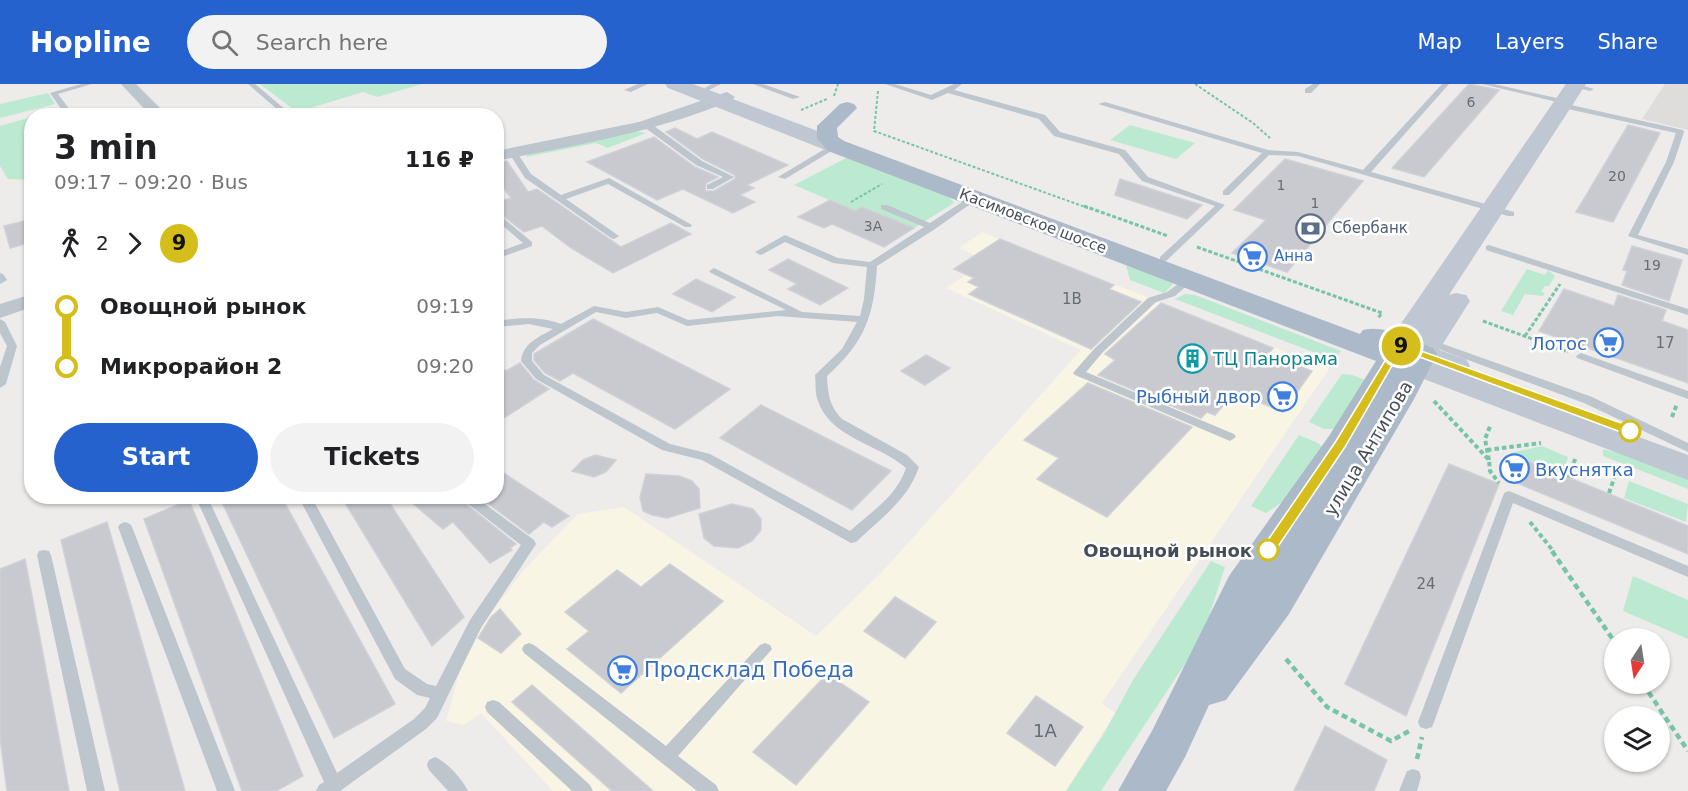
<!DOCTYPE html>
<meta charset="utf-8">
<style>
body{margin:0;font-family:"DejaVu Sans",sans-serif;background:#f2f2f2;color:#202124;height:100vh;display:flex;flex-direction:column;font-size:22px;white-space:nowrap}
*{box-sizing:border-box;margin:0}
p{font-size:20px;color:#757577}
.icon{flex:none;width:33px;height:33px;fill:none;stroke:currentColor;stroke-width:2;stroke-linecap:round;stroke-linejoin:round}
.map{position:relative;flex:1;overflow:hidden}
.panel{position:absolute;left:24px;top:24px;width:480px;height:396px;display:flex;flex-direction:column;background:#fff;border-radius:24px;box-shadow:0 2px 4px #0004}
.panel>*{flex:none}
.badge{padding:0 12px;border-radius:20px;font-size:21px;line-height:39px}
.needle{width:39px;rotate:192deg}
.fabs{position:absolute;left:1604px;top:544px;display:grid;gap:12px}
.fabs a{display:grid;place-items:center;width:66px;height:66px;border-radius:50%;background:#fff;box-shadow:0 2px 4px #0004;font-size:30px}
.map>.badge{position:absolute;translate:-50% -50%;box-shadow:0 0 0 3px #fff}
.legs{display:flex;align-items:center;gap:9px;height:66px;padding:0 30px;font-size:20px}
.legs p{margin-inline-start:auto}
.head{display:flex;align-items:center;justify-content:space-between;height:102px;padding:0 30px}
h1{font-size:33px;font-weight:800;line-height:45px}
.button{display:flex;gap:12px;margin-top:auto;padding:12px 30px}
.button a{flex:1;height:69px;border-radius:36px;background:#2662ce;color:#fff;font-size:24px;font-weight:800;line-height:69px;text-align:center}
.button a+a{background:#f2f2f2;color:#202124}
ul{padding:0 30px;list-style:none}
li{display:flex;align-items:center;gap:21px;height:60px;font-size:22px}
li i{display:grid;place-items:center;width:9px;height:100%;margin:0 8px;background:currentColor}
li i::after{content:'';width:15px;height:15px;margin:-8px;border:4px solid;border-radius:50%;background:#fff}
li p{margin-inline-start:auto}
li:first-child i{background:linear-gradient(#0000 50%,currentColor 0)}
li:last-child i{background:linear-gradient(currentColor 50%,#0000 0)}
header{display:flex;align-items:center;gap:36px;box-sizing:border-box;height:84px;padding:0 30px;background:#2662ce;color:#fff}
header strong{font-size:28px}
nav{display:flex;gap:33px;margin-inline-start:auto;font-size:21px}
.search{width:420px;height:54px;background:#f2f2f2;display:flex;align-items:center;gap:15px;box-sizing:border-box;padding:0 21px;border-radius:33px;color:#757577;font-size:22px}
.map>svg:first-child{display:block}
.commercial{fill:#f9f5e4}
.education{fill:#dfdddc}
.green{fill:#bbead1}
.building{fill:#c8cad0;stroke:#d0d1d7;stroke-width:1.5}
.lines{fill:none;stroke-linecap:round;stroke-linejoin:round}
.path-far3{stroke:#76c5a4;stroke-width:2;stroke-dasharray:3 2;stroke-linecap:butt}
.path-far2{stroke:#76c5a4;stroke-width:3;stroke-dasharray:4 2;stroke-linecap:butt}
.path-far1{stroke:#76c5a4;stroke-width:4;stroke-dasharray:4.5 3;stroke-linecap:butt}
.path{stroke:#76c5a4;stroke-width:4.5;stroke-dasharray:6 4;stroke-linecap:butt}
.service{fill:#bdc5cd;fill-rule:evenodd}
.minor{fill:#bdc5cd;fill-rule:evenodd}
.secondary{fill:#bfc7d3;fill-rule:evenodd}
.primary{fill:#acb9c9;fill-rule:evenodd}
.line-1{fill:#d5be1c;stroke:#fff;stroke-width:1.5}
.stop-1-dot{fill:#fff;stroke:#d5be1c;stroke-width:3}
.labels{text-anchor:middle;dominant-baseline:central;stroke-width:5;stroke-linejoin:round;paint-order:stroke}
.far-number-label{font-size:14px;fill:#666c75}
.far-street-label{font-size:15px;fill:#454d57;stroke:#fff}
.far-service-label{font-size:15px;fill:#4e5e75;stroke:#fff;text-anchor:start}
.far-shop-label{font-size:15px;fill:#366cbe;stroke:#fff;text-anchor:start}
.number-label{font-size:15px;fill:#666c75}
.shop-label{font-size:18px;fill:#366cbe;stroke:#fff;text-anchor:end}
.culture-label{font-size:18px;fill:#0d838f;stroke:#fff;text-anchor:start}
.street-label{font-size:18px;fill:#454d57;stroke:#fff}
.stop-label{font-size:18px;font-weight:bold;fill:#454d57;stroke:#fff;text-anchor:end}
.near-number-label{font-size:18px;fill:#666c75}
.near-shop-label{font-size:21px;fill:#366cbe;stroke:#fff;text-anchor:start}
</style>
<header>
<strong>Hopline</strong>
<div class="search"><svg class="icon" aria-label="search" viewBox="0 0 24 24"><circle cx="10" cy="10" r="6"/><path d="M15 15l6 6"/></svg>Search here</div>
<nav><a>Map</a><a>Layers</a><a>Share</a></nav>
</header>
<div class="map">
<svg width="1688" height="707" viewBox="0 0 1688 707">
<rect width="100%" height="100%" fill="#eeebeb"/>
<path class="commercial" d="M982 148 1329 285 1102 619 1115 629 1066 707H553L481 629 464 641 446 637 463 575 479 546 522 488 578 430 624 423 816 552 882 488 1081 266 946 204 987 177 959 164Z"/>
<path class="education" d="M1665 0H1688V46L1642 35Z"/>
<g class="green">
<path d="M260 0H422L377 13 363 8 297 28Z"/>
<path d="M48 9 55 20 0 34V20Z"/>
<path d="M31 33V96L8 95 0 82V42Z"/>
<path d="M1130 41 1195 59 1176 75 1110 56Z"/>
<path d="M634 47 646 49 608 64 596 59 526 73 528 70Z"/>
<path d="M848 73 948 111 954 119 914 144 863 123 855 127 794 101Z"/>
<path d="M1126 181 1172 197 1173 200 1164 209 1130 196Z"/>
<path d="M1527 185 1545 191 1548 186 1555 192 1549 202H1545L1541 208 1545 209 1543 212 1525 210 1513 231 1501 227Z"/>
<path d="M1185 210 1195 211 1341 267 1334 276 1175 215Z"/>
<path d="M1342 290 1352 291 1366 296 1335 345H1324L1309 338Z"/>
<path d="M1299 351 1318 359 1322 363 1294 410 1266 429 1251 422Z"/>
<path d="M1542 362 1568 373 1563 390 1511 369Z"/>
<path d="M1603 365 1653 379 1688 393V405L1603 372Z"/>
<path d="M1629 397 1688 420 1686 438 1624 414Z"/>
<path d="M1211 477 1225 483 1202 554 1101 707H1066L1105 648 1133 596Z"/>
<path d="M1633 492 1688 516V555L1623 527Z"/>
</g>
<g class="building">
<path d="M1469 0 1499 6 1424 93 1392 84Z"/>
<path d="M1628 41 1660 49 1613 138 1576 128Z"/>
<path d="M675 44 697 55 712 48 788 81 747 101 754 104 740 111 755 118 733 129 683 105 657 116 587 78 654 53 695 83 718 93 706 99 705 107H714L735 95V91L703 75 666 48Z"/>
<path d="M1285 75 1363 97 1287 188 1232 169 1266 136 1234 126Z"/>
<path d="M507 77 528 108 537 105 621 163 671 139 691 150 613 189 571 164 542 142 524 148 496 126V119L511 114 496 93V79Z"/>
<path d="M1120 95 1176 113 1202 121 1187 135 1115 111Z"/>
<path d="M830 116 855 127 862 123 914 144 884 163 832 140 824 144 798 133Z"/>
<path d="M32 135V158L10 164 4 142Z"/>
<path d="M1000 155 1114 201 1109 205 1141 218 1091 265 969 210 979 203 968 198 974 194 954 185Z"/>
<path d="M1632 162 1682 176 1669 217 1622 201 1627 187 1623 186Z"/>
<path d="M788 175 848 204 820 221 788 205 797 200 769 186Z"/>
<path d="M696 195 735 213 712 228 673 210Z"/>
<path d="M1564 205 1614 222 1618 211 1666 226 1662 237 1688 246V299L1539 247Z"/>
<path d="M1161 219 1273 264 1268 270 1312 287 1283 328 1235 308 1215 331 1207 328 1201 334 1098 291 1115 276 1105 270Z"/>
<path d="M593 235 730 305 675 345 573 289 560 297 545 289 534 276V270Z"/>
<path d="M926 271 950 284 925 301 901 287Z"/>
<path d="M520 279 534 296 549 305 496 339V280L506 287Z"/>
<path d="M1088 299 1192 343 1107 433 1037 395 1059 374 1024 356Z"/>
<path d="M761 321 891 387 852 426 720 354Z"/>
<path d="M1511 370 1688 442V470L1500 392Z"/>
<path d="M595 371 616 376 606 388 594 393 572 387 583 376Z"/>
<path d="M1449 380 1499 400 1406 632 1345 600Z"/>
<path d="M496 384 569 432 552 443 544 438 529 450 478 412H496Z"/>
<path d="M646 390 679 392 692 397 699 405 700 424 667 434 652 431 643 427 640 413Z"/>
<path d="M219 412H281L395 620 334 654Z"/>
<path d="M341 412H385L464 533 432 562Z"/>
<path d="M404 412H456L516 460 510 464 512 466 490 479 453 438 443 445Z"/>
<path d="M189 416 303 692 276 707H242L144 435Z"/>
<path d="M732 420 753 425 761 435V446L752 457 738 464 714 462 704 454 699 430Z"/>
<path d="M107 438 185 707H120L61 456Z"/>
<path d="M25 475 69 707H7L0 654V485Z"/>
<path d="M670 480 723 517 621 609 567 565 589 547 565 528 617 486 641 503Z"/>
<path d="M895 513 936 538 905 574 864 547Z"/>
<path d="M500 525 521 550 501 569 478 554 491 533Z"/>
<path d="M827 590 869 618 796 701 753 668Z"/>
<path d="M532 601 653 707H612L512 618Z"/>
<path d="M1036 612 1083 643 1055 682 1007 649Z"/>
<path d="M1325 642 1387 676 1374 707H1294Z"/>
</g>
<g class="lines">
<g class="path-far3">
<path d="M1195 0 1253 39 1270 54"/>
<path d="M878 7 874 47 1088 124"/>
<path d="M834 12 838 0"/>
<path d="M801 26 827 15"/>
<path d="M851 118 882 100"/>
</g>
<g class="path-far2">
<path d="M1084 122 1168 152"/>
<path d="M1197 163 1382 229 1378 234"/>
<path d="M1483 237 1568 268"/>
<path d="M1525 252 1560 200"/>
</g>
<g class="path-far1">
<path d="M1434 317 1489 376 1490 387 1499 399"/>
<path d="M1672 333 1677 320"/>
<path d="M1487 366 1541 359"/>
<path d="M1489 376 1485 355 1491 340"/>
<path d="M1568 393 1576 373"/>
<path d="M1609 409 1616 389"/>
<path d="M1530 438 1554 468"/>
</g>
<g class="path">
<path d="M1552 467 1614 557"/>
<path d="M1286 575 1327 623 1391 657 1411 646"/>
<path d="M1643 600 1688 667"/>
<path d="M1417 675 1422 653"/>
</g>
<g class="service">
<path d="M81 0H92L58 10 73 30 66 32 50 9Z"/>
<path d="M248 0H255L293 32H285Z"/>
<path d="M638 0H648L631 8 624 6Z"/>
<path d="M712 0H721L709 6H705V4Z"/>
<path d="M753 0H763L800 13 793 15Z"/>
<path d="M885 0H895L931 11 954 0H962L954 6 1045 31 1060 48 1125 66 1148 93 1225 121 1166 177H1160V173L1215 122 1142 97 1119 70 1054 52 1039 35 948 9 932 16Z"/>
<path d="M1313 0H1320L1311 9H1305V5Z"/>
<path d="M1442 0H1449L1371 88 1514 128V132H1508L1298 72 1269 71 1229 111H1223V107L1262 69 1098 20 1105 18 1268 66 1298 68 1363 86Z"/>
<path d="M1482 0H1494L1570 17 1574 19 1571 21 1683 46 1684 48 1674 78 1638 151 1688 165V171L1628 152 1666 78 1676 49 1559 23 1558 21 1561 19Z"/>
<path d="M1564 0H1577L1594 5 1590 7Z"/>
<path d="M644 39H650L702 77 734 93 713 105H707V101L723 93 696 81 644 43Z"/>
<path d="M833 60 840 62 785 95 778 93Z"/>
<path d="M510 67H516L531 90 561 111 609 94 692 141 691 143H685L608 100 566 115 619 152 614 155 611 154 525 94 509 69Z"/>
<path d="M973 111 976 112V116L935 145 877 182C874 232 865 258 827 292 828 310 829 321 842 335L907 371 919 383C908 416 880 435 856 458L851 459 702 376 662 366 536 295 521 277C523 259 539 253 553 245L529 240 496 243V237C519 234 539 232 561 240L594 222 626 228 658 223 688 236 786 226 711 189 709 187 714 184 802 228 860 232 864 215 867 183 833 179 785 158 763 170 760 171 755 168 785 151 838 174 870 178 924 143 881 125V121H887L930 139ZM596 228 626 234 657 229 687 242 778 232 857 238 842 265 815 291C816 299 815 307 817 314 828 354 879 360 906 384 897 412 871 428 850 447L710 370 670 360 544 291 532 277V269L540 261Z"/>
<path d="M496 128 532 158V162L496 175V169L523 159 496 136Z"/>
<path d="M1489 161 1688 225V231L1486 166V162Z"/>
<path d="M0 189 3 190 7 196 0 200Z"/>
<path d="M1188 193 1193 196 1191 198 1175 212 1156 218 1103 268 1086 288 1234 350 1236 353 1230 357 1075 291 1073 289 1095 264 1148 214 1167 208Z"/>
<path d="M0 235 5 238 17 262 6 300 0 304V283L7 262 0 249Z"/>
<path d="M1429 255 1592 313 1688 359V368L1584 319 1425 260 1424 258 1425 256Z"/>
<path d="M1581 269 1688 307V315L1577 274 1576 272Z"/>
<path d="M1509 407 1688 482V493L1513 419 1434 638 1432 643 1426 645 1420 643 1418 638 1503 412 1504 409Z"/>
<path d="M207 412 337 689 414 635 425 624 430 614 417 611 395 595 298 412H311L405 585 427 600 436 602 470 536 521 461 458 412H474L534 456 536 460 481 544 437 634 426 645 340 707H316L319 701 324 698 197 416 198 413Z"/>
<path d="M125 438 130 440 132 443 235 707H217L118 443 120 440Z"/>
<path d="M44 466 49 467 51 471 105 707H87L37 471 39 467Z"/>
<path d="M529 559 534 561 666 662 760 561 765 559 770 561 772 565 678 672 716 701 719 707H697L524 569 522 565 524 561Z"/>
<path d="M493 616 499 618 590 701 593 707H572L487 628 485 623 487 618Z"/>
<path d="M435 673C447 678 462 695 468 707H448L429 686 427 681 429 676Z"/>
<path d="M1413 685 1419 687 1421 693 1417 707H1399L1407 687Z"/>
</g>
<g class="minor">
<path d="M121 0H136L168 32H151Z"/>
<path d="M727 8 735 13 732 16C657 48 577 61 496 77V67L639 38Z"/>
<path d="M32 210V223L0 234V220Z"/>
</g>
<g class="secondary">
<path d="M665 0H693L844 57 847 62 844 67 836 68 828 67 668 4Z"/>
<path d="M1566 0H1586L1449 211 1456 209 1466 211 1470 217 1439 266 1466 275 1470 282 1464 289 1688 371V396L1382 279 1378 273Z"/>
</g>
<path class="primary" d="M847 18 854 20 857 24 837 44 838 53 844 57 1360 250 1363 246C1385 240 1412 256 1433 264L1437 270 1414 315 1289 530 1226 616 1209 621 1185 673 1166 707H1118L1153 645 1229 492 1329 352 1376 277 828 67 817 54V42L840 20Z"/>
</g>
<path class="line-1" d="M1399 259 1635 344 1636 347 1630 351 1626 350 1401 266 1345 363 1273 470H1263L1261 466 1263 463 1336 357 1394 262Z"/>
<defs>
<symbol id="bank-ring" viewBox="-11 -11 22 22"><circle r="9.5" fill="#fff" stroke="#5c6f8a" stroke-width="1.5"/><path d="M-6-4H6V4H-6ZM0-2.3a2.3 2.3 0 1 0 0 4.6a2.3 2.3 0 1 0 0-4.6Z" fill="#5c6f8a"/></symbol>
<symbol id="supermarket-ring" viewBox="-11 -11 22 22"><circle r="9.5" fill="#fff" stroke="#3f7fe0" stroke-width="1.5"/><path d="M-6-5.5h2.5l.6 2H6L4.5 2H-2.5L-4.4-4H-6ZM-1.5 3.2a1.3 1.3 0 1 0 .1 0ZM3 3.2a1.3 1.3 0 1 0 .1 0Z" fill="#3f7fe0"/></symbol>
<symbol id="building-ring" viewBox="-11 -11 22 22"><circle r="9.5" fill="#fff" stroke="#0f9aa8" stroke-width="1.5"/><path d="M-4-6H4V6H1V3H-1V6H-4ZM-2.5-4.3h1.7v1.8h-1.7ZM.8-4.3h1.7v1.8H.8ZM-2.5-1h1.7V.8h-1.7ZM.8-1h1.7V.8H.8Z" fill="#0f9aa8"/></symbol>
</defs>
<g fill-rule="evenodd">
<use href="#bank-ring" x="1294" y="128" width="33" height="33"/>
<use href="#supermarket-ring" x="1236" y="156" width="33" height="33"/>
<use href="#supermarket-ring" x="1592" y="242" width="33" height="33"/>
<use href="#building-ring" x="1176" y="258" width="33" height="33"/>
<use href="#supermarket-ring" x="1266" y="296" width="33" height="33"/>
<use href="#supermarket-ring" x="1498" y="368" width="33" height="33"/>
<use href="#supermarket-ring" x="606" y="570" width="33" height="33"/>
</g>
<g class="stop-1-dot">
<circle cx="1630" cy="347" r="10"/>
<circle cx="1268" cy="466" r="10"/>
</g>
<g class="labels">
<g class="far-number-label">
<text x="1471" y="18">6</text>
<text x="1617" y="92">20</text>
<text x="1281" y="101">1</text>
<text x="1315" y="119">1</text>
<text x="873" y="142">3А</text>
<text x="1652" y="181">19</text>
</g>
<g class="far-street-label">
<text transform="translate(1033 137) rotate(21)">Касимовское шоссе</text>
</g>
<g class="far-service-label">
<text x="1332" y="144">Сбербанк</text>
</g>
<g class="far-shop-label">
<text x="1274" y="172">Анна</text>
</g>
<g class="number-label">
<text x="1072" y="215">1В</text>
<text x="1665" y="259">17</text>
<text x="1426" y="500">24</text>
</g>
<g class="shop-label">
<text x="1587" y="259">Лотос</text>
<text x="1261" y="312">Рыбный двор</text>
<text x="1535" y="385" text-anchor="start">Вкуснятка</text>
</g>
<g class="culture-label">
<text x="1213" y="274">ТЦ Панорама</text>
</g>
<g class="street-label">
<text transform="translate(1368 364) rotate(-59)">улица Антипова</text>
</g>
<g class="stop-label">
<text x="1252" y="466">Овощной рынок</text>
</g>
<g class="near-number-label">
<text x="1045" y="646">1А</text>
</g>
<g class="near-shop-label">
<text x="644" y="586">Продсклад Победа</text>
</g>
</g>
</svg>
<div class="fabs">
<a><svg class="needle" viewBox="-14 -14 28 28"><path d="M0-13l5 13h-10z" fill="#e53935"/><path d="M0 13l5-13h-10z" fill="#757577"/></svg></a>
<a><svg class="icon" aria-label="layers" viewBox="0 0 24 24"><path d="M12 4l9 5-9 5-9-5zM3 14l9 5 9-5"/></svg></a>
</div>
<b class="badge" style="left:1401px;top:262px;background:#d5be1c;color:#111">9</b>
<section class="panel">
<div class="head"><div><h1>3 min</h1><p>09:17 – 09:20 · Bus</p></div><b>116 ₽</b></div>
<div class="legs"><svg class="icon" aria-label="walk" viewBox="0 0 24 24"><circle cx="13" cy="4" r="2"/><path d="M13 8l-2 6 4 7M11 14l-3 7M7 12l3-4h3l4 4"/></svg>2<svg class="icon" aria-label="forward" viewBox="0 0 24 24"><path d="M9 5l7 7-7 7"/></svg><b class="badge" style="background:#d5be1c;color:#111">9</b></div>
<ul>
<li><i style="color:#d5be1c"></i><b>Овощной рынок</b><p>09:19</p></li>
<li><i style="color:#d5be1c"></i><b>Микрорайон 2</b><p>09:20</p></li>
</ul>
<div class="button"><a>Start</a><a>Tickets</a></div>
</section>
</div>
